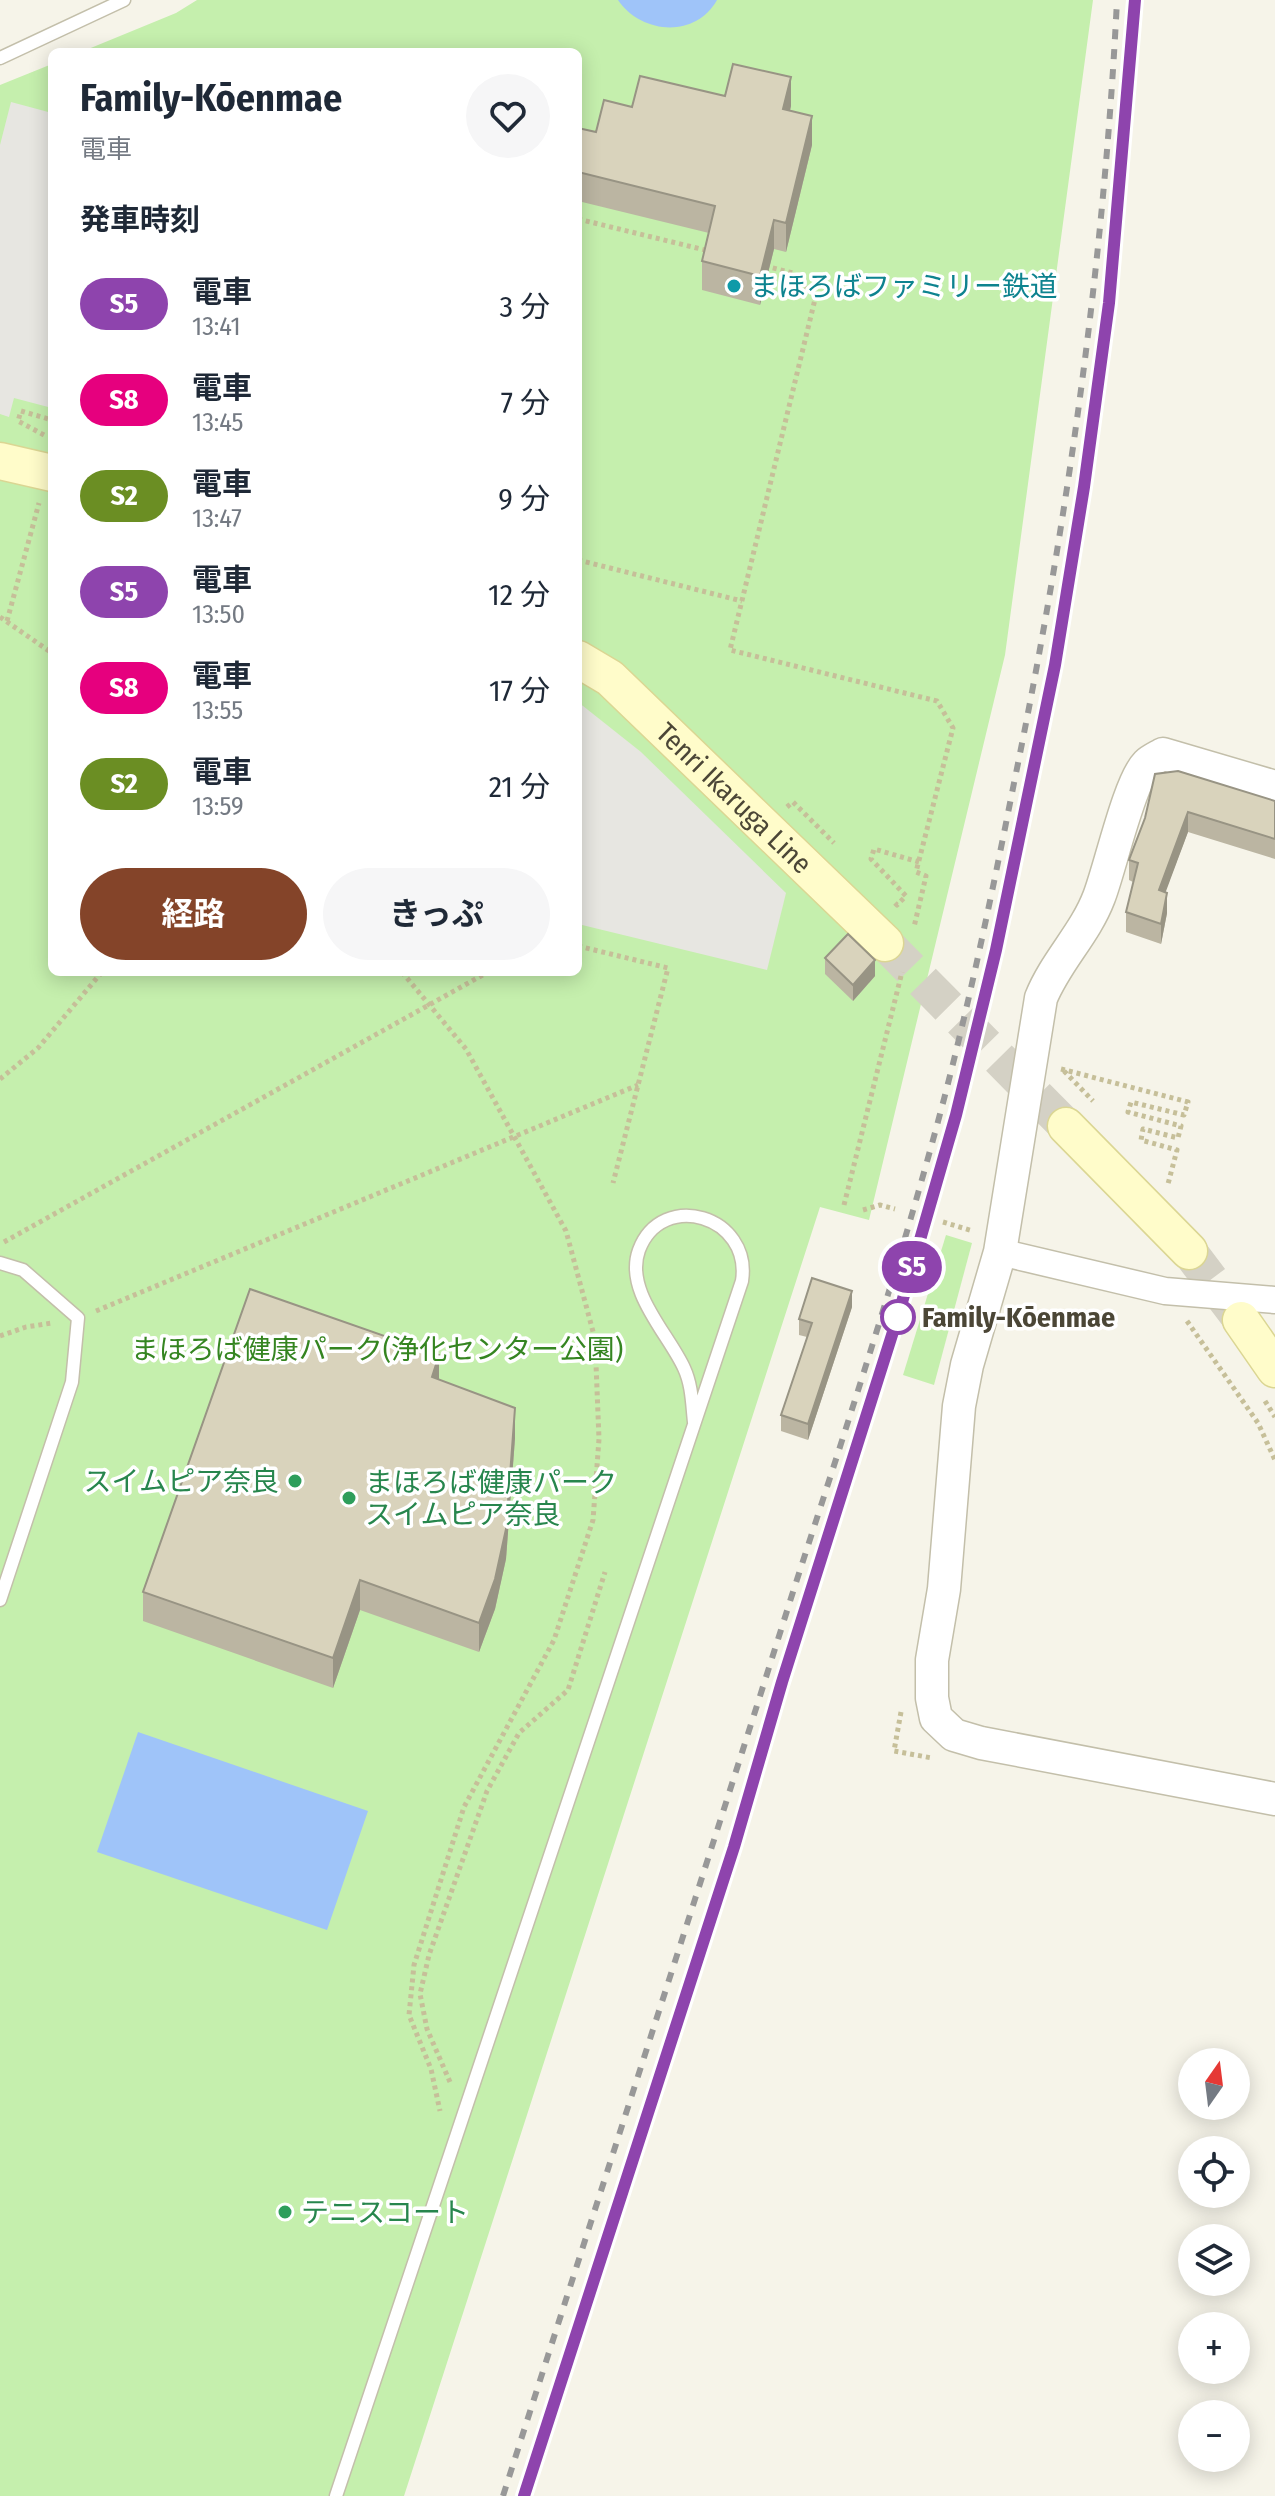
<!DOCTYPE html>
<html lang="ja">
<meta charset="utf-8">
<style>
body{margin:0;font-family:"Fira Sans Condensed","Noto Sans JP",sans-serif;background:#f6f6f7;color:#1f2937;height:100vh;display:flex;flex-direction:column;font-size:30px;white-space:nowrap}
*{box-sizing:border-box;margin:0}
p{font-size:26px;color:#747a83}
.icon{flex:none;width:44px;height:44px;fill:none;stroke:currentColor;stroke-width:2;stroke-linecap:round;stroke-linejoin:round}
.map{position:relative;flex:1;overflow:hidden}
.panel{position:absolute;left:48px;top:48px;width:534px;height:928px;display:flex;flex-direction:column;background:#fff;border-radius:12px;box-shadow:0 4px 20px #0003}
.panel>*{flex:none}
.badge{padding:0 16px;border-radius:26px;font-size:28px;line-height:52px}
.needle{width:52px;rotate:14deg}
.controls{position:absolute;left:1178px;top:2048px;display:grid;gap:16px}
.controls a{display:grid;place-items:center;width:72px;height:72px;border-radius:50%;background:#fff;box-shadow:0 4px 20px #0003;font-size:40px}
.map>.badge{position:absolute;translate:-50% -50%;box-shadow:0 0 0 4px #fff}
h2{padding:0 32px;font-size:30px;line-height:72px}
.round{display:grid;place-items:center;flex:none;width:84px;height:84px;border-radius:42px;background:#f6f6f7}
.headline{display:flex;align-items:center;justify-content:space-between;height:136px;padding:0 32px}
h1{font-size:38px;font-weight:700;line-height:60px}
.button{display:flex;gap:16px;margin-top:auto;padding:16px 32px}
.button a{flex:1;height:92px;border-radius:48px;background:#844429;color:#fff;font-size:32px;font-weight:700;line-height:92px;text-align:center}
.button a+a{background:#f6f6f7;color:#1f2937}
ul{padding:0;list-style:none}
li{display:flex;align-items:center;gap:24px;height:96px;padding:0 32px}
li div{flex:1}
li b{display:block;font-size:30px}
li em{font-style:normal}
li .badge{min-width:88px;font-weight:700;text-align:center}
.map>svg:first-child{display:block}
.green{fill:#c5efad}
.parking{fill:#e7e6e1}
.water{fill:#9fc4f9}
.lines{fill:none;stroke-linecap:round;stroke-linejoin:round}
.secondary-tunnel{stroke:#d4d1c5;stroke-width:36;stroke-dasharray:36 18;stroke-linecap:butt}
.service-casing{stroke:#c3bfaa;stroke-width:15}
.minor-casing{stroke:#c3bfaa;stroke-width:29}
.tertiary-casing{stroke:#c3bfaa;stroke-width:35}
.secondary-casing{stroke:#dbd693;stroke-width:39}
.path{stroke:#c6bf99;stroke-width:5;stroke-dasharray:4 4;stroke-linecap:butt}
.service{stroke:#fff;stroke-width:12}
.minor{stroke:#fff;stroke-width:26}
.tertiary{stroke:#fff;stroke-width:32}
.secondary{stroke:#fffcca;stroke-width:36}
.rail{stroke:#989898;stroke-width:6;stroke-dasharray:10 10;stroke-linecap:butt}
.wall{fill:#bbb5a2}
.shaded-wall{fill:#989484}
.building{fill:#d9d3bc;stroke:#989484;stroke-width:2}
.line-casing{stroke:#fff;stroke-width:18}
.line{stroke:#8e44ad;stroke-width:12}
.culture-dot{fill:#0f9aa8;stroke:#fff;stroke-width:3}
.stop-dot{fill:#fff;stroke:#8e44ad;stroke-width:4}
.leisure-dot{fill:#2e9e5b;stroke:#fff;stroke-width:3}
.labels{text-anchor:middle;dominant-baseline:central;stroke-width:7;stroke-linejoin:round;paint-order:stroke}
.culture-label{font-size:28px;fill:#0d838f;stroke:#fff;text-anchor:start}
.street-label{font-size:28px;fill:#4b4636;stroke:#fff}
.stop-label{font-size:28px;font-weight:bold;fill:#4b4636;stroke:#fff;text-anchor:start}
.park-label{font-size:28px;fill:#358521;stroke:#fff}
.leisure-label{font-size:28px;fill:#27864d;stroke:#fff;text-anchor:start}
</style>
<div class="map">
<svg width="1275" height="2496" viewBox="0 0 1275 2496">
<rect width="100%" height="100%" fill="#f6f4e9"/>
<g class="green">
<path d="M197 0H1093L1005 655 869 1220 820 1207 404 2496H0V85L52 64V972H578V52H81L176 13Z"/>
<path d="M946 1235 972 1243 934 1385 903 1375Z"/>
</g>
<g class="parking">
<path d="M11 102 52 113V408L14 398 9 417 0 414V145Z"/>
<path d="M578 702 641 752 786 893 767 970 578 924Z"/>
</g>
<g class="water">
<path d="M618 0H717C695 39 641 34 618 0Z"/>
<path d="M138 1732 368 1811 327 1930 97 1852Z"/>
</g>
<g class="lines">
<g class="secondary-tunnel">
<path d="M885 943 1066 1126"/>
<path d="M1189 1251 1241 1320"/>
</g>
<defs>
<g id="service">
<path d="M0 58 124 0"/>
<path d="M0 1263 23 1270 78 1318 72 1382 0 1600"/>
<path d="M336 2496 742 1281C752 1216 662 1189 639 1250 624 1291 668 1333 684 1368 692 1385 692 1404 694 1422"/>
</g>
<path id="minor" d="M1000 1252 1165 1291 1275 1300"/>
<path id="tertiary" d="M1275 787 1163 754C1158 757 1151 760 1147 764 1129 782 1110 869 1099 897 1085 934 1056 961 1041 998L1000 1252 967 1365 959 1406 944 1589 932 1660V1698L936 1718 954 1735 981 1743 1275 1799"/>
<g id="secondary">
<path d="M0 461 52 473"/>
<path id="s1" d="M578 659 610 678 885 943"/>
<path d="M1066 1126 1189 1251"/>
<path d="M1241 1320 1275 1369"/>
</g>
</defs>
<use href="#service" class="service-casing"/>
<use href="#minor" class="minor-casing"/>
<use href="#tertiary" class="tertiary-casing"/>
<use href="#secondary" class="secondary-casing"/>
<g class="path">
<path d="M578 219 709 251"/>
<path d="M765 266 793 273 790 285 817 291 730 650 937 701 953 728 916 872 926 876 914 927"/>
<path d="M44 435 18 421 21 411 52 420"/>
<path d="M578 560 742 601"/>
<path d="M0 617 52 653"/>
<path d="M7 621 39 503"/>
<path d="M787 807 793 802 834 843"/>
<path d="M895 903 897 905 906 896 871 859 874 849 919 862"/>
<path d="M578 946 668 968 613 1183"/>
<path d="M402 972 466 1049 566 1231 595 1339 599 1439 593 1520 554 1640 464 1807 414 1965 409 2015 431 2069 440 2111"/>
<path d="M1061 1069 1188 1102 1184 1115 1131 1102 1128 1112 1181 1126 1178 1138 1143 1129 1141 1140 1177 1150 1168 1184"/>
<path d="M1064 1071 1093 1101"/>
<path d="M0 1079 38 1048 102 972"/>
<path d="M844 1205 902 972"/>
<path d="M863 1210 880 1205 895 1209"/>
<path d="M943 1222 973 1231"/>
<path d="M4 1242 488 972"/>
<path d="M96 1311 638 1085"/>
<path d="M1187 1321 1258 1423 1275 1460"/>
<path d="M0 1336 26 1327 52 1323"/>
<path d="M1265 1401 1275 1417"/>
<path d="M901 1712 894 1751 932 1758"/>
<path d="M450 2082 427 2029 420 1994 429 1955 487 1791 519 1733 568 1690 605 1572"/>
</g>
<use href="#service" class="service"/>
<use href="#minor" class="minor"/>
<use href="#tertiary" class="tertiary"/>
<use href="#secondary" class="secondary"/>
<g class="rail">
<path d="M503 2496C599 2195 697 1896 792 1595 845 1431 900 1266 944 1099 971 995 993 889 1014 783 1067 525 1104 263 1117 0"/>
<path d="M524 2496 734 1847 782 1682 898 1316 956 1115 996 950 1055 665 1084 487 1109 303 1135 0"/>
</g>
</g>
<g class="wall">
<path d="M725 96 791 106 790 111 812 145 786 252 774 249 760 305 702 290V261L709 233 578 201V128L596 132 632 107Z"/>
<path d="M1178 771 1275 801V859L1188 832 1165 892 1167 913 1161 944 1126 932V912L1133 882 1129 880V860Z"/>
<path d="M825 958 875 976 853 1001 825 974Z"/>
<path d="M852 1307 808 1440 781 1431V1415L807 1337 799 1335V1319Z"/>
<path d="M439 1380 515 1438 506 1559 495 1609 479 1652 360 1610 333 1688 143 1621V1592Z"/>
</g>
<g class="shaded-wall">
<path d="M791 77V106L783 138V109Z"/>
<path d="M812 116V145L786 252V223Z"/>
<path d="M774 220V249L760 305V276Z"/>
<path d="M1188 812V832L1159 910V890Z"/>
<path d="M1167 893V913L1161 944V924Z"/>
<path d="M875 960V976L853 1001V985Z"/>
<path d="M852 1291V1307L808 1440V1424Z"/>
<path d="M439 1355V1385L432 1377Z"/>
<path d="M515 1408V1438L506 1559 495 1609 479 1652V1623Z"/>
<path d="M360 1580V1610L333 1688V1658Z"/>
</g>
<g class="building">
<path d="M733 64 791 77 783 109 812 116 786 223 774 220 760 276 702 261 715 206 578 172V128L596 132 604 100 632 107 640 76 725 96Z"/>
<path d="M1178 771 1275 801V839L1188 812 1159 890 1167 893 1161 924 1126 912 1138 863 1129 860 1145 818 1155 774Z"/>
<path d="M848 934 875 960 853 985 825 958Z"/>
<path d="M812 1278 852 1291 808 1424 781 1415 812 1323 799 1319Z"/>
<path d="M250 1289 439 1355 432 1377 515 1408 506 1529 495 1579 479 1623 360 1580 333 1658 143 1592Z"/>
</g>
<g class="lines">
<defs>
<path id="line" d="M524 2496 734 1847 782 1682 898 1316 956 1115 996 950 1055 665 1084 487 1109 303 1135 0"/>
</defs>
<use href="#line" class="line-casing"/>
<use href="#line" class="line"/>
</g>
<circle class="culture-dot" cx="734" cy="286" r="8"/>
<circle class="stop-dot" cx="898" cy="1317" r="16"/>
<g class="leisure-dot">
<circle cx="295" cy="1481" r="8"/>
<circle cx="349" cy="1498" r="8"/>
<circle cx="285" cy="2212" r="8"/>
</g>
<g class="labels">
<g class="culture-label">
<text x="750" y="286">まほろばファミリー鉄道</text>
</g>
<g class="street-label">
<text stroke="none"><textPath href="#s1" startOffset="210">Tenri Ikaruga Line</textPath></text>
</g>
<g class="stop-label">
<text x="922" y="1317">Family-Kōenmae</text>
</g>
<g class="park-label">
<text x="377" y="1349">まほろば健康パーク(浄化センター公園)</text>
</g>
<g class="leisure-label">
<text x="279" y="1481" text-anchor="end">スイムピア奈良</text>
<text x="365" y="1482">まほろば健康パーク<tspan x="365" dy="32">スイムピア奈良</tspan></text>
<text x="301" y="2212">テニスコート</text>
</g>
</g>
</svg>
<div class="controls">
<a><svg class="needle" viewBox="-14 -14 28 28"><path d="M0-13l5 13h-10z" fill="#e53935"/><path d="M0 13l5-13h-10z" fill="#747a83"/></svg></a>
<a><svg class="icon" aria-label="locate" viewBox="0 0 24 24"><circle cx="12" cy="12" r="6"/><path d="M12 2v4M12 18v4M2 12h4M18 12h4"/></svg></a>
<a><svg class="icon" aria-label="layers" viewBox="0 0 24 24"><path d="M12 4l9 5-9 5-9-5zM3 14l9 5 9-5"/></svg></a>
<a>+</a>
<a>−</a>
</div>
<b class="badge" style="left:912px;top:1267px;background:#8e44ad;color:#fff">S5</b>
<section class="panel">
<div class="headline"><div><h1>Family-Kōenmae</h1><p>電車</p></div><a class="round"><svg class="icon" aria-label="heart" viewBox="0 0 24 24"><path d="M12 20l-8-8c-3-5 5-10 8-4 3-6 11-1 8 4z"/></svg></a></div>
<h2>発車時刻</h2>
<ul>
<li><span class="badge" style="background:#8e44ad;color:#fff">S5</span><div><b>電車</b><p>13:41</p></div><em>3 分</em></li>
<li><span class="badge" style="background:#e6007e;color:#fff">S8</span><div><b>電車</b><p>13:45</p></div><em>7 分</em></li>
<li><span class="badge" style="background:#6b8e23;color:#fff">S2</span><div><b>電車</b><p>13:47</p></div><em>9 分</em></li>
<li><span class="badge" style="background:#8e44ad;color:#fff">S5</span><div><b>電車</b><p>13:50</p></div><em>12 分</em></li>
<li><span class="badge" style="background:#e6007e;color:#fff">S8</span><div><b>電車</b><p>13:55</p></div><em>17 分</em></li>
<li><span class="badge" style="background:#6b8e23;color:#fff">S2</span><div><b>電車</b><p>13:59</p></div><em>21 分</em></li>
</ul>
<div class="button"><a>経路</a><a>きっぷ</a></div>
</section>
</div>
